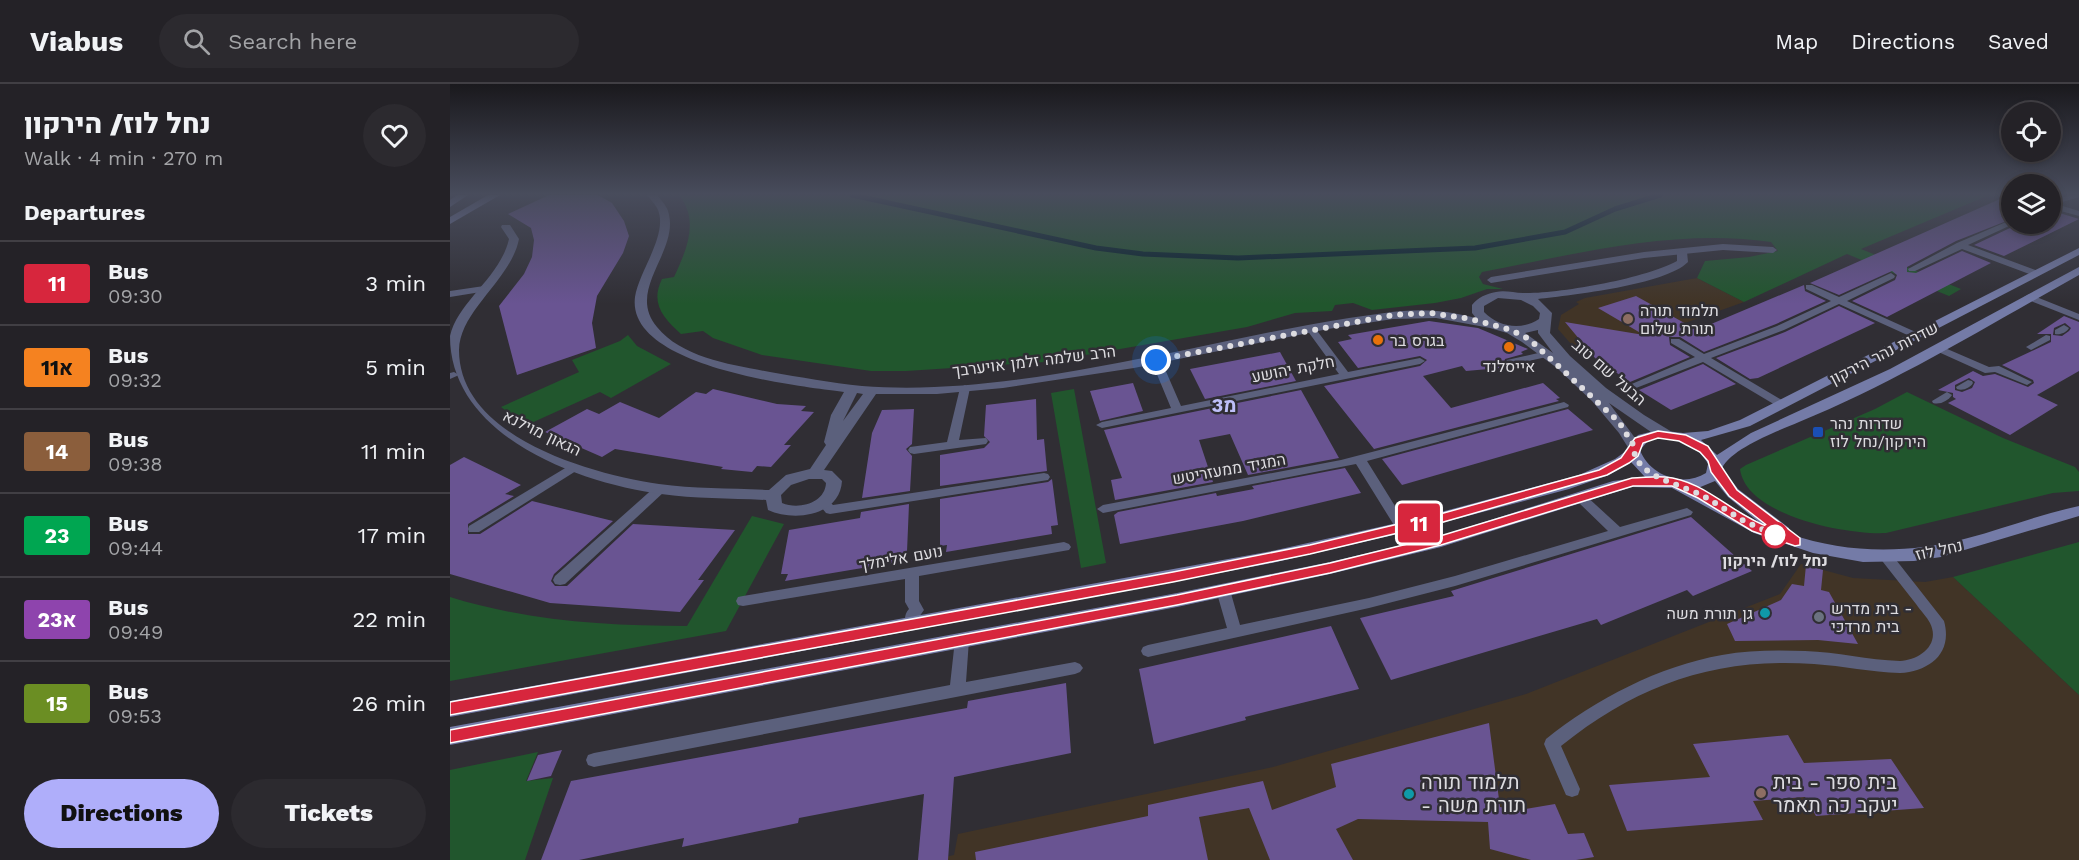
<!DOCTYPE html>
<meta charset="utf-8">
<style>
body{margin:0;font-family:"Work Sans",Heebo,sans-serif;background:#2c2a2f;color:#f1f3f6;height:100vh;display:flex;flex-direction:column;font-size:22px;white-space:nowrap}
*{box-sizing:border-box;margin:0}
p{font-size:20px;color:#a3a4a7}
.icon{flex:none;width:33px;height:33px;fill:none;stroke:currentColor;stroke-width:2;stroke-linecap:round;stroke-linejoin:round}
.map{position:relative;flex:1;overflow:hidden}
.drawer{display:flex;flex-direction:column;background:#242227;width:450px}
.drawer>*{flex:none}
.badge{padding:0 12px;border-radius:4px;font-size:21px;line-height:39px}
.buttons{position:absolute;left:1551px;top:18px;display:grid;gap:12px}
.buttons a{display:grid;place-items:center;width:60px;height:60px;border-radius:50%;background:#242227;box-shadow:0 3px 9px #0003,0 0 0 2px #413f44;font-size:30px}
.you{position:absolute;width:30px;height:30px;margin:-15px;border:4px solid #fff;border-radius:50%;background:#1a73e8;box-shadow:0 0 0 9px #1a73e833}
.map>.badge{position:absolute;translate:-50% -50%;box-shadow:0 0 0 3px #fff}
h2{padding:0 24px;font-size:22px;line-height:54px}
.round{display:grid;place-items:center;flex:none;width:63px;height:63px;border-radius:32px;background:#2c2a2f}
.headline{display:flex;align-items:center;justify-content:space-between;height:102px;padding:0 24px}
h1{font-size:28px;font-weight:800;line-height:45px}
.cta{display:flex;gap:12px;margin-top:auto;padding:12px 24px}
.cta a{flex:1;height:69px;border-radius:36px;background:#afaefa;color:#111;font-size:24px;font-weight:800;line-height:69px;text-align:center}
.cta a+a{background:#2c2a2f;color:#f1f3f6}
ul{padding:0;list-style:none}
li{display:flex;align-items:center;gap:18px;height:84px;padding:0 24px;border-top:2px solid #413f44}
li div{flex:1}
li b{display:block;font-size:22px}
li em{font-style:normal}
li .badge{min-width:66px;font-weight:700;text-align:center}
header{display:flex;align-items:center;gap:36px;box-sizing:border-box;height:84px;padding:0 30px;background:#242227;border-bottom:2px solid #413f44}
header strong{font-size:28px}
nav{display:flex;gap:33px;margin-inline-start:auto;font-size:21px}
.search{width:420px;height:54px;background:#2c2a2f;display:flex;align-items:center;gap:15px;box-sizing:border-box;padding:0 21px;border-radius:33px;color:#a3a4a7;font-size:22px}
main{display:flex;flex:1;min-height:0}
.map>svg:first-child{display:block}
.education{fill:#413426}
.green{fill:#21562d}
.lines{fill:none;stroke-linecap:round;stroke-linejoin:round}
.stream{stroke:#022129;stroke-width:5}
.building{fill:#695492;fill-rule:evenodd}
.lane{fill:#5b607c;fill-rule:evenodd}
.street{fill:#5b607c;fill-rule:evenodd}
.secondary{fill:#747ba7;fill-rule:evenodd}
.line{fill:#d7263d;stroke:#fff;stroke-width:1.5}
.walk{stroke:#dddce0;stroke-width:6;stroke-dasharray:0 10.8}
.education-dot{fill:#8d6e63;stroke:#302e34;stroke-width:2}
.food-dot{fill:#e8710a;stroke:#302e34;stroke-width:2}
.transit-dot{fill:#1a4fb4;stroke:#302e34;stroke-width:2}
.stop-dot{fill:#fff;stroke:#d7263d;stroke-width:3}
.culture-dot{fill:#0f9aa8;stroke:#302e34;stroke-width:2}
.worship-dot{fill:#6b7280;stroke:#302e34;stroke-width:2}
.labels{text-anchor:middle;dominant-baseline:central;stroke-width:5;stroke-linejoin:round;paint-order:stroke}
.poi-label{font-size:16px;fill:#dddce0;stroke:#302e34;text-anchor:start}
.street-label{font-size:16px;fill:#dddce0;stroke:#302e34}
.stop-label{font-size:16px;font-weight:bold;fill:#dddce0;stroke:#302e34}
.quarter-label{font-size:20px;font-weight:bold;fill:#bebff8;stroke:#302e34}
.near-poi-label{font-size:20px;fill:#dddce0;stroke:#302e34;text-anchor:start}
</style>
<header>
<strong>Viabus</strong>
<div class="search"><svg class="icon" aria-label="search" viewBox="0 0 24 24"><circle cx="10" cy="10" r="6"/><path d="M15 15l6 6"/></svg>Search here</div>
<nav><a>Map</a><a>Directions</a><a>Saved</a></nav>
</header>
<main>
<section class="drawer">
<div class="headline"><div><h1>נחל לוז/ הירקון</h1><p>Walk · 4 min · 270 m</p></div><a class="round"><svg class="icon" aria-label="heart" viewBox="0 0 24 24"><path d="M12 20l-8-8c-3-5 5-10 8-4 3-6 11-1 8 4z"/></svg></a></div>
<h2>Departures</h2>
<ul>
<li><span class="badge" style="background:#d7263d;color:#fff">11</span><div><b>Bus</b><p>09:30</p></div><em>3 min</em></li>
<li><span class="badge" style="background:#f58220;color:#111">11א</span><div><b>Bus</b><p>09:32</p></div><em>5 min</em></li>
<li><span class="badge" style="background:#8b5e3c;color:#fff">14</span><div><b>Bus</b><p>09:38</p></div><em>11 min</em></li>
<li><span class="badge" style="background:#00a651;color:#fff">23</span><div><b>Bus</b><p>09:44</p></div><em>17 min</em></li>
<li><span class="badge" style="background:#8e44ad;color:#fff">23א</span><div><b>Bus</b><p>09:49</p></div><em>22 min</em></li>
<li><span class="badge" style="background:#6b8e23;color:#fff">15</span><div><b>Bus</b><p>09:53</p></div><em>26 min</em></li>
</ul>
<div class="cta"><a>Directions</a><a>Tickets</a></div>
</section>
<div class="map">
<svg width="1629" height="776" viewBox="0 0 1629 776">
<rect width="100%" height="100%" fill="#302e34"/>
<g class="education">
<path d="M1247 194 1294 218 1134 275 1108 245 1111 231 1129 220 1126 218 1135 214Z"/>
<path d="M1351 480 1403 494 1475 498 1503 493 1629 611V776H481L504 771 508 750 823 683 1076 610 1330 510Z"/>
</g>
<g class="green">
<path d="M229 111H1539L1411 165 1511 205 1499 212 1397 170 1294 218 1247 194 1255 177 1299 173 1328 167 1321 158C1225 144 1126 170 1032 188L1029 193 1033 200 1053 205H1037L1011 214 985 219 922 226 903 219 885 221 882 227 845 229 797 243 595 278 456 287H421L312 271 263 254 253 247 231 250C213 234 200 219 212 195L224 193C236 167 250 137 229 111Z"/>
<path d="M178 251 187 262 221 280 161 314 150 308 79 340 72 339 51 323 129 288 122 276 170 257Z"/>
<path d="M624 305 656 479 631 484 601 309Z"/>
<path d="M1457 308 1553 354 1625 383 1629 388V407L1603 409 1436 449C1397 451 1296 432 1290 385L1296 381 1425 325Z"/>
<path d="M302 432 334 440 276 547 0 597V513C77 537 157 542 237 542Z"/>
<path d="M1629 458V611L1503 493Z"/>
<path d="M88 668 76 697 103 694 75 776H0V686Z"/>
</g>
<g class="lines">
<path class="stream" d="M402 111 646 164 693 170 788 174 1025 164 1115 148 1165 125 1210 111"/>
</g>
<g class="building">
<path d="M99 111H148L162 119 174 137 179 152 173 169 147 212 142 239 146 264 67 291 49 222 74 190 82 173 84 156 81 144 58 130Z"/>
<path d="M1559 111H1562V140H1600V126L1629 135 1554 172 1524 161 1560 144 1559 136 1506 157 1457 183V188L1466 189 1512 167 1541 179 1437 233 1402 217 1445 196 1447 191 1442 187 1389 211 1360 199Z"/>
<path d="M1354 201 1355 207 1376 217 1326 240 1254 268 1230 253H1219L1220 261 1240 273 1180 298 1145 274 1115 238 1194 251 1148 224 1186 212 1247 246Z"/>
<path d="M1389 222 1425 239 1308 294 1300 295 1266 274 1335 248Z"/>
<path d="M1614 232 1629 238V287L1587 311 1608 321 1560 351 1498 319 1506 315 1503 313V309L1488 306 1523 287 1533 292 1545 290 1578 303 1584 299 1583 296 1552 281 1601 258V250H1587ZM1615 239 1621 244 1619 247 1612 252 1603 251 1604 244ZM1519 294 1525 298 1522 304 1512 308 1505 306V301Z"/>
<path d="M979 237 1028 244 1078 265 1071 268 1073 270 1055 275 1054 279 1061 283 1016 287 1012 282 973 292 1001 324 1093 299 1110 314 1106 315 1109 317 924 365 874 302 970 282 977 276 970 272 908 284 888 258 902 255 898 251Z"/>
<path d="M830 268 846 297 755 315 740 285Z"/>
<path d="M1253 280 1286 300 1221 326 1189 306Z"/>
<path d="M683 299 693 327 650 337 640 307Z"/>
<path d="M263 305 327 320 356 322 351 327 364 328 334 361H341L321 383 307 382 302 388 271 385 273 383 165 365 152 373 95 348 137 325 149 330 170 318 209 334 246 308 256 310Z"/>
<path d="M851 306 889 374 798 391 780 350 749 356 763 398 665 416 661 396 672 394 654 346Z"/>
<path d="M586 315 587 356 594 355 597 387 490 402V371L534 364 540 358 534 352 536 321Z"/>
<path d="M464 325 462 360 456 365 462 372 460 407 412 414 422 349 432 326Z"/>
<path d="M1118 325 1143 346 952 401 932 375Z"/>
<path d="M14 373 71 401 55 410 64 412 18 440V450H30L82 417 163 437 104 490 101 497 105 502H117L183 440 285 446 248 496H254L230 528 100 519 0 490V381Z"/>
<path d="M895 384 911 409 793 437 670 460 664 431 668 428 766 409 767 412 804 405 802 402Z"/>
<path d="M602 395 608 441 601 442 602 450 496 468 497 461 490 462V415L598 398Z"/>
<path d="M459 420 457 468 449 470 448 478 335 497 338 490H331L339 446 410 434 411 428Z"/>
<path d="M1241 433 1302 487 1243 512 1237 506 1151 541 1147 535 941 596 910 534 1004 512 1001 507Z"/>
<path d="M1356 481 1373 486 1371 506 1379 508 1408 560 1368 556 1285 557 1277 540 1331 516 1342 500 1354 502Z"/>
<path d="M881 542 909 605 795 633 796 636 704 660 689 585Z"/>
<path d="M616 599 621 669 504 693 498 776H468L474 710 349 734 348 739 232 763 234 754 129 776H91L121 697 517 624 518 617Z"/>
<path d="M1039 639 1050 723 1070 726 1105 720 1118 750 1134 749 1144 773 1126 776H1081L1040 765 1038 738 908 735 886 745 903 776H820L799 724 749 733 758 776H526L525 768 698 732V721L813 697 822 726 886 703 881 680Z"/>
<path d="M1338 651 1354 679 1441 675 1474 724 1366 732 1355 713 1303 717 1313 736 1177 747 1159 701 1260 693 1243 660Z"/>
<path d="M112 666 101 692 77 697 88 671Z"/>
</g>
<g class="lines">
<g class="lane">
<path d="M1620 111H1629V113L1606 120 1629 127V132L1600 124V119H1603V116Z"/>
<path d="M1556 138H1559V142L1518 161 1588 187V191H1582L1512 165 1465 187H1459L1458 185 1507 159Z"/>
<path d="M1273 160 1323 163 1327 166 1323 169 1273 166 1194 174 1041 199 1037 196 1041 193 1194 168Z"/>
<path d="M1441 189 1445 192 1444 194 1397 217 1470 250V254H1464L1389 220 1334 246 1261 274 1335 318 1336 320 1335 322H1327L1253 278 1186 304 1182 305 1177 302 1245 273 1221 259V255H1229L1254 270 1327 242 1381 217 1356 205V201H1362L1389 213Z"/>
<path d="M34 202 39 205 37 207 0 213V207Z"/>
<path d="M1579 210 1629 230V236L1576 215 1574 213Z"/>
<path d="M1614 241 1619 244C1616 249 1610 251 1605 250V246Z"/>
<path d="M862 243 865 244 898 288 970 274 975 277 970 280 652 344 646 341 652 338 721 324 701 276 706 273 711 276 731 322 889 290 857 246Z"/>
<path d="M1596 251 1600 252V256L1581 266 1576 263Z"/>
<path d="M1488 261 1539 283 1549 282 1582 298 1577 301 1545 288 1535 289 1484 266 1483 264Z"/>
<path d="M1097 267 1101 268V272L1061 281 1056 278 1057 276Z"/>
<path d="M4 288 9 291 0 295V289Z"/>
<path d="M1518 296 1522 297 1523 299C1520 304 1513 307 1507 305L1506 303Z"/>
<path d="M515 301 520 304 509 356 536 354 538 357 536 360 464 370 460 369 458 366 460 363 497 358 510 304Z"/>
<path d="M1497 308 1502 311C1498 317 1490 321 1483 319L1482 317Z"/>
<path d="M1114 318 1119 321 1118 323 917 377 958 443 957 446H947L906 380 653 429 647 425 653 421 891 376Z"/>
<path d="M122 380 126 381 128 384 126 387 29 448H19L18 445 19 442Z"/>
<path d="M594 389 598 390 600 393 598 396 380 430 376 429 367 418 373 414 377 415 383 421Z"/>
<path d="M210 401 214 402 216 405 214 408 115 500 110 501 105 500 103 496 105 492 206 402Z"/>
<path d="M1130 409 1134 410 1170 443 1237 424 1243 428 1241 431 1005 502 919 524 698 573 693 571 691 567 693 563 698 561 777 544 766 506 768 502 773 501 778 502 780 506 790 541 919 514 1005 492 1158 447 1126 416 1124 413Z"/>
<path d="M614 458 619 460 621 463 619 466 469 492V517L474 526 469 533 467 544 462 546 457 544C454 538 454 530 459 525L455 518V495L293 522 288 521 286 517 288 513 293 512Z"/>
<path d="M1438 470 1443 472 1494 537C1503 569 1480 587 1450 589 1421 588 1393 582 1364 580 1266 573 1188 600 1111 662L1130 705 1128 711 1122 713 1116 711 1094 660 1096 655C1146 615 1209 582 1272 571 1299 566 1327 566 1355 567 1387 568 1418 576 1450 577 1469 576 1491 561 1480 539 1477 533 1470 526 1466 520 1455 506 1444 492 1433 478L1431 475 1433 472Z"/>
<path d="M512 550 517 552 519 556 516 598 625 578 630 580 633 584 630 588 625 590 144 683 138 681 136 676 138 671 144 669 500 601 505 556 507 552Z"/>
</g>
<path class="street" d="M197 111H207C211 116 216 121 218 127 231 167 175 205 207 243 232 274 283 281 320 288 350 293 381 299 412 302 518 310 626 287 730 267 786 255 842 243 899 234 928 230 958 224 987 227 1000 228 1013 231 1026 234L1022 229V221C1028 213 1036 210 1046 208 1055 206 1064 209 1073 209 1109 210 1197 194 1227 177V168L1232 165 1237 168 1238 178C1215 201 1122 211 1088 215L1102 229 1100 249 1120 272 1156 304 1194 331 1227 351 1220 355 1201 348 1159 319 1191 362 1184 367 1179 365 1169 349 1142 317 1107 284 1072 258 1057 249 1040 244 986 234 943 235 878 245 684 284 553 304 487 310H426L374 386 382 387 392 397C390 432 344 438 318 426L316 416C281 414 245 415 211 410 135 400 0 355 0 252 8 217 50 194 59 155L51 143 52 141H60L69 155C61 196 10 226 9 266 9 353 140 390 209 400 245 405 282 404 319 406L336 391 360 385 376 361 374 358 381 331 394 308C347 302 176 283 185 213 189 187 218 151 208 126 206 121 200 115 197 111ZM1048 214 1071 216 1083 222 1090 229 1089 235C1071 247 1049 243 1034 228V222ZM1088 246V249L1103 269 1075 249ZM407 309 413 310 393 337ZM359 395H372L376 399C375 419 349 426 332 419L331 411 341 401Z"/>
<g class="secondary">
<path d="M7 111H18L0 123V116Z"/>
<path d="M38 111H50L0 140V133Z"/>
<path d="M1629 164V171L1300 342 1251 356 1267 371 1301 349 1440 285 1629 183V191C1537 242 1447 298 1349 338 1328 347 1282 364 1272 384L1288 405 1339 444 1340 450C1398 470 1458 470 1518 454 1555 444 1591 430 1629 422V432L1491 473 1464 477 1413 478 1363 469 1304 449 1222 404 1182 403 991 463 880 490 727 523 0 661V643L727 509 880 478 990 452 1163 397 1195 393 1181 378 1159 391 1119 405 965 446 822 479 0 633V617L822 467 965 435 1129 391 1165 375 1176 367 1188 351 1208 346 1233 349 1258 347 1290 336ZM1208 354C1228 355 1248 361 1258 380L1256 389C1233 404 1199 391 1190 366L1198 357ZM1265 397 1278 413 1310 439 1248 404Z"/>
</g>
</g>
<linearGradient id="sky" x2="0" y2="1"><stop stop-color="#1a191d"/><stop offset="0.5" stop-color="#484c5c"/><stop offset="1" stop-color="#484c5c" stop-opacity="0"/></linearGradient>
<rect width="1629" height="220" fill="url(#sky)"/>
<path class="line" d="M1208 347 1236 351 1258 362 1287 406 1350 454V461L1345 462 1302 447 1248 414 1222 402H1183L991 461 880 489 727 521 0 659V646L727 511 880 479 990 452 1182 394C1193 394 1204 392 1215 393 1254 396 1283 431 1319 443L1279 412 1261 388 1258 377 1250 368 1229 357 1208 354 1193 359 1188 372 1179 379 1157 391 990 439 860 470 723 498 0 631V618L723 488 860 461 990 430 1149 386 1171 374 1185 354Z"/>
<g class="lines">
<path class="walk" d="M706 276 943 231 980 229 1021 235 1061 246 1079 255 1169 338 1184 362 1185 373 1193 384 1209 394 1252 411 1294 437 1325 451"/>
</g>
<g class="education-dot">
<circle cx="1178" cy="235" r="6"/>
<circle cx="1311" cy="709" r="6"/>
</g>
<g class="food-dot">
<circle cx="928" cy="256" r="6"/>
<circle cx="1059" cy="263" r="6"/>
</g>
<rect class="transit-dot" x="1362" y="342" width="12" height="12" rx="3"/>
<circle class="stop-dot" cx="1325" cy="451" r="12"/>
<g class="culture-dot">
<circle cx="1315" cy="529" r="6"/>
<circle cx="959" cy="710" r="6"/>
</g>
<circle class="worship-dot" cx="1369" cy="533" r="6"/>
<g class="labels">
<g class="poi-label">
<text x="1190" y="226">תלמוד תורה<tspan x="1190" dy="18">תורת שלום</tspan></text>
<text x="940" y="256">בגרס בר</text>
<text x="1059" y="282" text-anchor="middle">אייסלנד</text>
<text x="1380" y="339">שדרות נהר<tspan x="1380" dy="18">הירקון/נחל לוז</tspan></text>
<text x="1381" y="524">בית מדרש -<tspan x="1381" dy="18">בית מרדכי</tspan></text>
<text x="1303" y="529" text-anchor="end">גן תורת משה</text>
</g>
<g class="street-label">
<text transform="translate(1434 269) rotate(-27)">שדרות נהר הירקון</text>
<text transform="translate(584 277) rotate(-7)">הרב שלמה זלמן אויערבך</text>
<text transform="translate(843 285) rotate(-11)">חלקת יהושע</text>
<text transform="translate(1159 288) rotate(41)">הבעל שם טוב</text>
<text transform="translate(92 349) rotate(26)">הגאון מוילנא</text>
<text transform="translate(779 385) rotate(-10)">המגיד ממעזריטש</text>
<text transform="translate(1489 466) rotate(-12)">נחל לוז</text>
<text transform="translate(451 474) rotate(-10)">נועם אלימלך</text>
</g>
<g class="stop-label">
<text x="1325" y="476">נחל לוז/ הירקון</text>
</g>
<g class="quarter-label">
<text x="774" y="321">מ3</text>
</g>
<g class="near-poi-label">
<text x="971" y="698">תלמוד תורה<tspan x="971" dy="23">- תורת משה</tspan></text>
<text x="1323" y="698">בית ספר - בית<tspan x="1323" dy="23">יעקב כה תאמר</tspan></text>
</g>
</g>
</svg>
<div class="buttons">
<a><svg class="icon" aria-label="locate" viewBox="0 0 24 24"><circle cx="12" cy="12" r="6"/><path d="M12 2v4M12 18v4M2 12h4M18 12h4"/></svg></a>
<a><svg class="icon" aria-label="layers" viewBox="0 0 24 24"><path d="M12 4l9 5-9 5-9-5zM3 14l9 5 9-5"/></svg></a>
</div>
<div class="you" style="left:706px;top:276px"></div>
<b class="badge" style="left:969px;top:439px;background:#d7263d;color:#fff">11</b>
</div>
</main>
